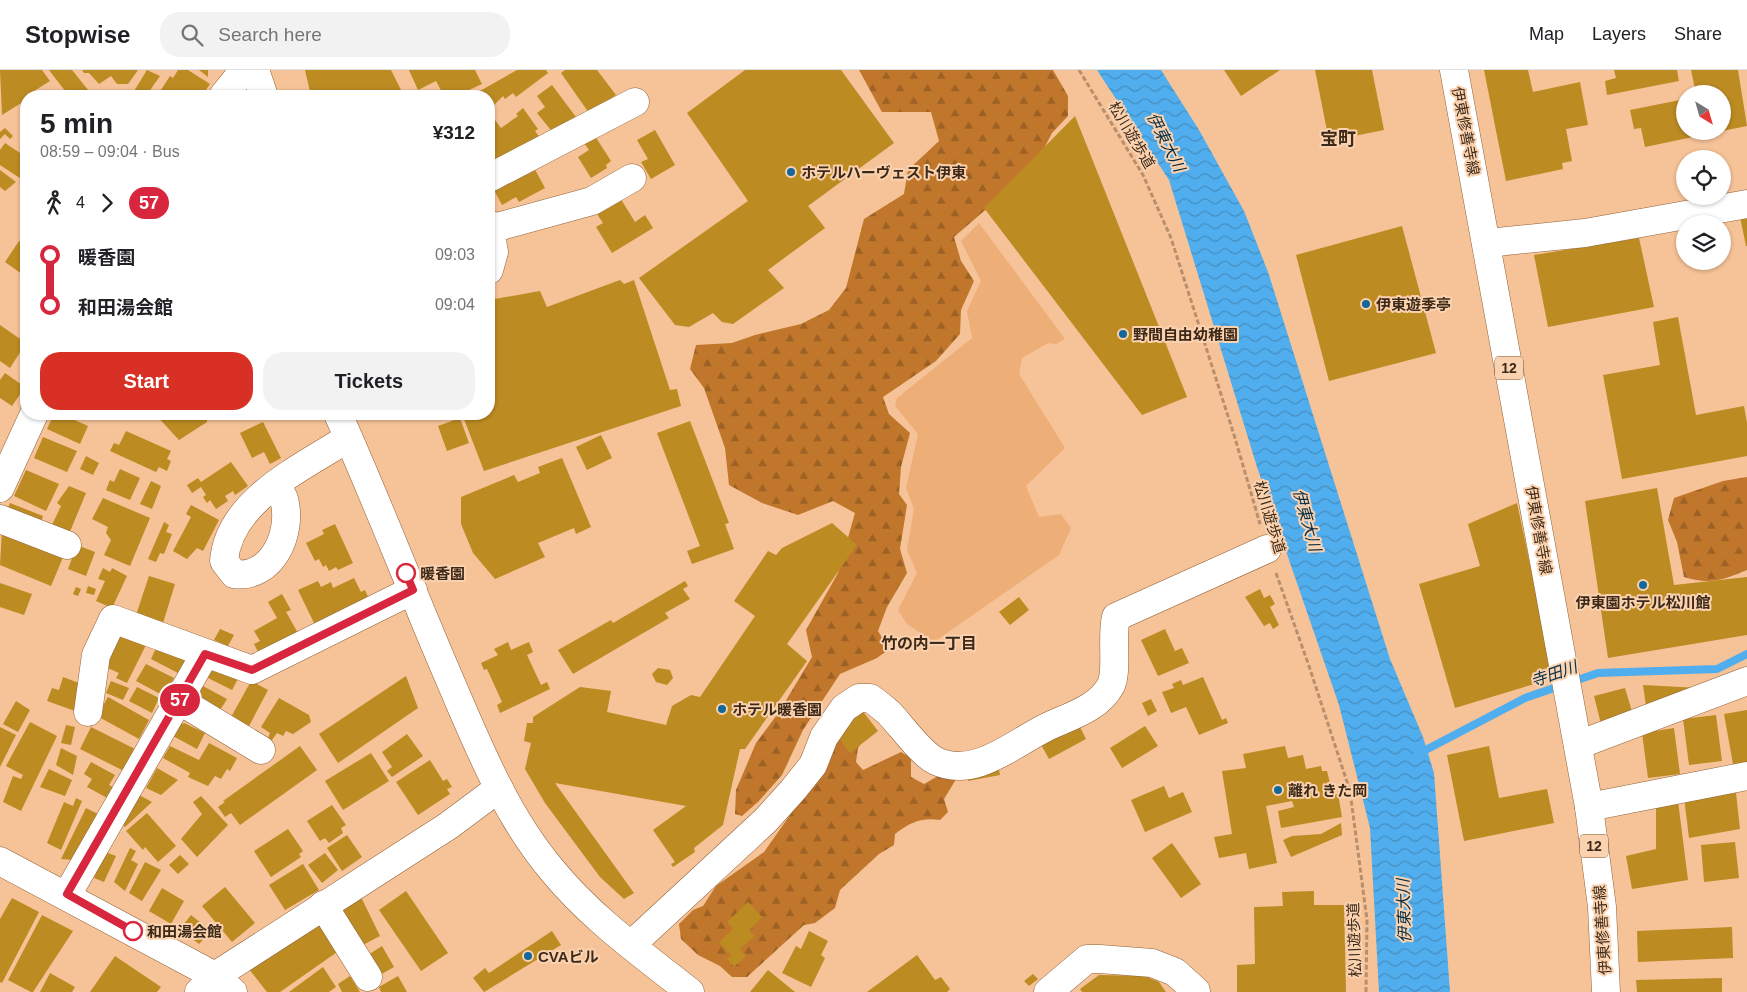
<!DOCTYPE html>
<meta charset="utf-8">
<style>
body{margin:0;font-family:Helvetica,"Noto Sans JP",sans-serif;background:#f2f2f2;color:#202124;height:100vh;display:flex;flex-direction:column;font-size:19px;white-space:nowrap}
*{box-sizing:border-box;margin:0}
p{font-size:16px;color:#757577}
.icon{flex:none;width:28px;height:28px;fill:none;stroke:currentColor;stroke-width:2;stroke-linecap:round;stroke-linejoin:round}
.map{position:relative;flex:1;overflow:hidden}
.sheet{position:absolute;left:20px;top:20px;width:475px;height:330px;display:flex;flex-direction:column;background:#fff;border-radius:20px;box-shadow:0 1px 4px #0004}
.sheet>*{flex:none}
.badge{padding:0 10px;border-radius:16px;font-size:18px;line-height:32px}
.needle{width:32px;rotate:143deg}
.controls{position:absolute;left:1676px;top:15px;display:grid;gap:10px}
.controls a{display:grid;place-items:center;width:55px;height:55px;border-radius:50%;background:#fff;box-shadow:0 1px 4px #0004;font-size:25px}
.map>.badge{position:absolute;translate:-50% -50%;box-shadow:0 0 0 2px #fff}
.legs{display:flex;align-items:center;gap:8px;height:55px;padding:0 20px;font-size:16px}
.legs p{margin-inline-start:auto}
.head{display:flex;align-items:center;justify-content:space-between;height:85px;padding:0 20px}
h1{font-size:28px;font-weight:600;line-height:38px}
.cta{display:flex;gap:10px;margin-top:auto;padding:10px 20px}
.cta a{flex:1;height:58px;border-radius:20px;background:#d93025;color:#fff;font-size:20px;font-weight:600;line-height:58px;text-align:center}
.cta a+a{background:#f2f2f2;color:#202124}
ul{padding:0 20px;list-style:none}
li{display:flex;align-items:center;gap:18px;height:50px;font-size:19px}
li i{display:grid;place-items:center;width:8px;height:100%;margin:0 6px;background:currentColor}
li i::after{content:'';width:12px;height:12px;margin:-6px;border:4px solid;border-radius:50%;background:#fff}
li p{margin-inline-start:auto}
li:first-child i{background:linear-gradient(#0000 50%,currentColor 0)}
li:last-child i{background:linear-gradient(currentColor 50%,#0000 0)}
header{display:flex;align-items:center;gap:30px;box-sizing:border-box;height:70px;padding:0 25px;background:#fff;border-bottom:1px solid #e0e0e0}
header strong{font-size:24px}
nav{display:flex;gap:28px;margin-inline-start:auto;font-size:18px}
.search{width:350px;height:45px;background:#f2f2f2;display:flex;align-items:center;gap:12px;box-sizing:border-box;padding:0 18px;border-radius:20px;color:#757577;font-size:19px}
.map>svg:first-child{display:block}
.green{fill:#edae78}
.forest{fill:url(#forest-firs)}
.water{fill:url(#water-waves)}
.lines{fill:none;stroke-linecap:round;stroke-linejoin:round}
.stream{stroke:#51aeee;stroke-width:8}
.building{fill:#bc8b22}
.minor-casing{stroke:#906239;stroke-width:29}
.major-casing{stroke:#906239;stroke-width:29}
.highway-casing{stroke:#906239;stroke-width:29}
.path{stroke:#b88f6d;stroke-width:3;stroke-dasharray:5 2.5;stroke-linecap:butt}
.minor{stroke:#fff;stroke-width:28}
.major{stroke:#fff;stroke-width:28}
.highway{stroke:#fff;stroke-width:28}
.line-1-casing{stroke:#fff;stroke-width:11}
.line-1{stroke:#d7263d;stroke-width:8}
.poi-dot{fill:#136899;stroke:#fbd2af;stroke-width:2}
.stop-1-dot{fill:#fff;stroke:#d7263d;stroke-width:2.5}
.labels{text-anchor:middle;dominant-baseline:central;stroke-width:4;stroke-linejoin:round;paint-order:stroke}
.shield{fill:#fbd2af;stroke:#765c45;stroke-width:1}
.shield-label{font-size:14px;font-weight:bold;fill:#3d2918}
.street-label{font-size:15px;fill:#3d2918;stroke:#fbd2af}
.poi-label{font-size:15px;font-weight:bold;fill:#3d2918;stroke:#fbd2af;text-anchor:start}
.stop-label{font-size:15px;font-weight:bold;fill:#3d2918;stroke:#fbd2af;text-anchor:start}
.water-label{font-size:16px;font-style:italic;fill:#052f48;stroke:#fbd2af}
.neighbourhood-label{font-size:16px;font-weight:bold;fill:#3d2918;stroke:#fbd2af}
.quarter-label{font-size:18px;font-weight:bold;fill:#3d2918;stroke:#fbd2af}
</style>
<header>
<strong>Stopwise</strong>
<div class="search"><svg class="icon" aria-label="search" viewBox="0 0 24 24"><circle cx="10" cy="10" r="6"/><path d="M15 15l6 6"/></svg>Search here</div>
<nav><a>Map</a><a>Layers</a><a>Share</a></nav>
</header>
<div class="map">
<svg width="1747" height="922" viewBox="0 0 1747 922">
<defs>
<pattern id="forest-firs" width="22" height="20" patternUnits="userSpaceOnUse" patternTransform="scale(1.25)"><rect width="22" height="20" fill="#c0762b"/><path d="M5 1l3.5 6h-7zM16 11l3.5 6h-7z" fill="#9d6124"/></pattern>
<pattern id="water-waves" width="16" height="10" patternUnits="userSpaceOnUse" patternTransform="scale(1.25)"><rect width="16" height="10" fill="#51aeee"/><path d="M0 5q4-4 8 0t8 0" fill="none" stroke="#448ec0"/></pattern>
</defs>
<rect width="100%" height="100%" fill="#f6c297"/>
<path class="green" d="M979 153 1065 269 1056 274 1048 273 1022 288 1019 304 1065 378 1026 416 1039 447 1061 444 1071 458 1059 485 934 572 907 554 898 540 917 503 907 480 914 439 906 418 918 364 895 336 897 328 972 268 967 241 981 211 961 171Z"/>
<g class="forest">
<path d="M859 0H1053L1068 26V46L1052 63 1034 98 954 167 961 191 974 211 961 240 960 264 936 291 883 327 889 344 910 363 901 397 899 424 907 435 900 479 907 503 887 537 878 561 889 579 877 588 840 604 803 660 782 705 759 731 742 746 735 744 736 720 756 673 779 642 812 587 806 560 838 503 855 443 833 431 798 445 762 433 729 415 725 378 704 318 690 299 696 275 732 273 755 265 801 254 829 240 846 218 864 149 904 124 908 100 939 71 931 42H882Z"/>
<path d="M1747 407V500C1723 510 1710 515 1684 507L1677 472 1668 450 1674 428 1723 411Z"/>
<path d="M871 658 858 678 856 692 863 700 901 682 911 688V707L924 714 938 706H958L944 729 948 742 940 750C921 747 909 753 895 764L894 775 879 784 840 820 835 838 815 853 804 855 747 907H732L720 896 698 885 681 869 679 854 693 840 703 836 716 816 764 782 800 731 836 665Z"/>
</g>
<path class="water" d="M1097 0H1161L1199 60 1244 141 1268 202 1390 589 1423 667 1434 703 1450 922H1379L1370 758 1339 635 1257 397 1169 110Z"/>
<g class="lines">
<path class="stream" d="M1418 684 1525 628 1598 603 1717 599 1747 584"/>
</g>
<g class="building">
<path d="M0 0H42L50 11 34 21 36 24 26 26V30L2 45Z"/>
<path d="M49 0H72L93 26H69Z"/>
<path d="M82 0H138L128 14H117L111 6 99 14 89 3H84Z"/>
<path d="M147 0 160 6 146 26H131Z"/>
<path d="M178 0H188L210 14 202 26H157L170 6 173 8Z"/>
<path d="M199 0H208V7Z"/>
<path d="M305 0H391L404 26H311Z"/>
<path d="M409 0H475L482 14 456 26H444L436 11 418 20Z"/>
<path d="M517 0H546L548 3 516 27 513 23 505 29 503 26 489 40V26H471Z"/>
<path d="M565 0H597L616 25 589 43 561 3Z"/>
<path d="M745 0H841L894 73 808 136 825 158 768 200 784 218 733 254 722 252 713 243 689 257 675 255 639 208 748 131 687 43Z"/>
<path d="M1224 0H1280L1241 26Z"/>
<path d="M1315 0H1372L1384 60 1329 71Z"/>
<path d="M1484 0H1528L1533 22 1580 12 1588 55 1566 59 1572 91 1562 93 1563 99 1506 111Z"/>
<path d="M1614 0H1677L1679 11 1607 25 1605 11 1616 8Z"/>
<path d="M1691 0H1738L1747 56 1722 61V24H1696Z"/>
<path d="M552 15 576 47 554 64 537 43 545 37 537 26Z"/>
<path d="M46 21 51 26H40Z"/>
<path d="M1685 29V61L1717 62 1645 77 1641 58 1634 59 1630 40Z"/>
<path d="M523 38 538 59 535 61 541 69 522 81 519 77 500 91 489 95V42L501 58 518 46 516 44Z"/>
<path d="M1075 46 1187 327 1142 345 984 138Z"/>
<path d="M5 58 13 66 10 69 5 64 0 69V62Z"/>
<path d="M655 60 675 95 651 109 641 92 648 89 637 70Z"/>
<path d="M595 66 611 91 606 95 607 98 591 108 578 87 589 80 584 73Z"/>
<path d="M5 73 26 87V112L0 95V80Z"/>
<path d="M533 96 545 118 519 132 516 127 502 135 493 118Z"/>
<path d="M0 100 16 112 5 121 0 117Z"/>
<path d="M619 126 635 152 645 145 653 158 612 183 596 157 603 153 595 141Z"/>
<path d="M1747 145V176H1746L1740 147Z"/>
<path d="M1402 156 1436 283 1329 311 1296 185Z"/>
<path d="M1639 168 1654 237 1548 257 1534 185Z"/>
<path d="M19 171 26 176V207L5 192Z"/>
<path d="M620 210 624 214 634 210 670 320 677 319 681 336 484 401 462 344H489V230L540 221 547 237Z"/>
<path d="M1678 247 1696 345 1744 336 1747 353V386L1622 409 1603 305 1660 295 1653 252Z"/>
<path d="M0 255 26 273 10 298 0 291Z"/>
<path d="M5 303 25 317 12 336 0 328V310Z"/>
<path d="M54 344H61L88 356 80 374 47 359Z"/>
<path d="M78 344H91L88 349Z"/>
<path d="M155 344H210L207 347V352L179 370Z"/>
<path d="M460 348 469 373 447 381 438 356Z"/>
<path d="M690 351 729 453 725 454 734 479 692 494 687 481 700 476 657 363Z"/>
<path d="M263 352 281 388 270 394 264 382 252 388 240 363Z"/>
<path d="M126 361 171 381 167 389 171 391 167 401 159 397 156 402 110 381 114 373 119 375Z"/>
<path d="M601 365 612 388 587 400 576 377Z"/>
<path d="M43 367 77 381 67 402 34 388Z"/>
<path d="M86 386 99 393 93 405 80 399Z"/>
<path d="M562 388 591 457 576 464 574 458 538 473 545 487 495 509 473 483 461 454V427L514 405 518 412 540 403 538 397Z"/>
<path d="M231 392 248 416 235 425 233 421 225 426 228 431 216 439 210 430 207 433 203 427 206 425 201 417 192 423 187 415 198 408 201 412Z"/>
<path d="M120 399 140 408 130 430 106 420 110 410 114 412Z"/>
<path d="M26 400 59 414 46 441 14 426Z"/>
<path d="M151 411 161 416 152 439 140 434Z"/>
<path d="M69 416 86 423 69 464 51 457 61 436 57 433Z"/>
<path d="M1657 418 1674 515 1747 507V565L1608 588 1585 431Z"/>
<path d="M103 428 150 448 130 496 104 485 111 470 106 463 108 457 92 449Z"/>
<path d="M10 433 43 446 40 455 6 442Z"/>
<path d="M1517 433 1554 608 1455 638 1419 514 1480 496 1468 454Z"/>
<path d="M191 435 219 450 203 481 197 478 187 489 173 481 191 447 186 444Z"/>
<path d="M164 452 169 455 166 462 172 464 164 484 160 483 156 492 148 489Z"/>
<path d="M832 453 857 475 787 574 807 591 745 679H740L723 755 694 778 695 782 673 797 671 794 675 792 653 760 686 736 555 713 634 823 624 829 600 807 545 733 525 699 531 673 524 671 527 653H533V647L580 617 611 621 607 642 666 655 672 636 691 625 700 627 755 546 734 531 768 481 776 485 782 478Z"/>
<path d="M335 454 353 493 338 500 336 497 329 501 326 495 323 497 319 489 315 491 306 473 324 464 322 460Z"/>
<path d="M2 460 64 485 51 516 0 495Z"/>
<path d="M77 475 95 482 86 506 68 499Z"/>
<path d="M103 498 110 502 112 498 127 506 112 538 96 531 105 511 98 509Z"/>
<path d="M149 506 175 514 163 553 136 545Z"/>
<path d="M354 508 361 522 365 520 369 529 315 555 298 520 318 511 321 517 331 512 333 518Z"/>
<path d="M685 511 688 516 683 519 690 529 665 543 669 548 573 604 558 580 611 550 613 553Z"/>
<path d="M0 513 32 524 24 545 0 537Z"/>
<path d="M88 516 96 519 94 525 86 523Z"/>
<path d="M76 517 81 519 78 526 73 524Z"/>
<path d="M1260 519 1264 528 1270 525 1275 534 1270 537 1279 555 1273 559 1270 553 1264 556 1245 527Z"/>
<path d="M282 524 291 540 286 542 298 563 259 584 254 574 260 571 254 561 277 548 268 532Z"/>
<path d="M1019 527 1029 540 1010 555 999 542Z"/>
<path d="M220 559 234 565 228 576 214 570Z"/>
<path d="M1165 559 1175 581 1182 578 1189 593 1158 606 1141 570Z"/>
<path d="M114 563 127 569 128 566 147 573 127 613 116 608 119 603 103 596Z"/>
<path d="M508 572 511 580 529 572 533 582 527 585 541 615 547 612 550 619 500 643 497 635 502 632 487 599 484 600 481 593 498 585 494 579Z"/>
<path d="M157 576 185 590 178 603 151 589Z"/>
<path d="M216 592 240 605 232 620 208 608Z"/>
<path d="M146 594 174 608 164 626 136 611Z"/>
<path d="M658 598 670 600 673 608 667 615 656 612 652 604Z"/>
<path d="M406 606 418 638 338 693 319 664Z"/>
<path d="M63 607 84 615 75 641 47 631 52 618 59 620Z"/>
<path d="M1203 607 1222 650 1226 648 1228 653 1199 665 1186 637 1171 643 1162 622 1174 618 1172 614 1181 610 1183 615Z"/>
<path d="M111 611 129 618 123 630 106 623Z"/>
<path d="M251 611 268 620 248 658 230 649Z"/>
<path d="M1643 615 1700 618 1646 636Z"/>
<path d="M203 616 227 629 219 642 196 630Z"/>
<path d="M137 617 159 628 152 643 129 631Z"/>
<path d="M1625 618 1633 645 1601 654 1594 626Z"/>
<path d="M108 627 149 650 139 669 97 646Z"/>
<path d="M279 628 309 645 311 652 293 664 286 661 283 666 277 663 272 670 268 668 270 663 261 657Z"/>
<path d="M1151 629 1157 641 1148 646 1142 633Z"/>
<path d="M16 631 30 640 18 662 3 654Z"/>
<path d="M861 639 878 661 850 683 833 661Z"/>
<path d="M1747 640V693L1733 694 1724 644Z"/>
<path d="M1716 645 1722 691 1689 695 1683 649Z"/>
<path d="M1077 651 1086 669 1049 689 1039 671Z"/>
<path d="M30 652 57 666 21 741 3 732 13 706 21 709 23 705 6 696Z"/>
<path d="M184 653 205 663 197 679 173 666 179 655Z"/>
<path d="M66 655 75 657 71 675 61 673Z"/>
<path d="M1145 656 1158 676 1122 698 1110 678Z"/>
<path d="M0 657 16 665 0 697Z"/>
<path d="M91 657 135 679 124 701 80 679Z"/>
<path d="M1674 658 1680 704 1648 708 1642 663Z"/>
<path d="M407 664 423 686 392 707 387 701 392 697 382 682Z"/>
<path d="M209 673 237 688 230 701 227 699 221 709 215 706 208 716 188 707 190 703 163 688 170 676 199 690Z"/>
<path d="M300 676 317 700 240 755 231 743 225 747 218 737 225 732 223 731Z"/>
<path d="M1285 676 1288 688 1303 685 1306 699 1321 696 1322 701H1327L1333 725 1338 724 1342 747 1281 758 1278 741 1294 737 1292 731 1266 736 1277 793 1249 799 1246 783 1219 788 1214 767 1232 764 1222 701 1246 698 1243 684Z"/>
<path d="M1489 676 1499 728 1547 719 1554 753 1464 771 1447 685Z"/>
<path d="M61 678 77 686 73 705 56 695Z"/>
<path d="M371 683 389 711 343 740 325 711Z"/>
<path d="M430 690 443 711 447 709 452 717 447 719 450 724 418 745 396 712Z"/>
<path d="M91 692 115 705 109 715 115 718 109 729 87 717 92 709 84 704Z"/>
<path d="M998 695 1000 705 968 711 966 701Z"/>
<path d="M157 698 178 710 161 725 146 718Z"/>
<path d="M49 699 72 710 65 726 40 717Z"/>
<path d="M1164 716 1169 728 1183 722 1192 742 1145 762 1131 730Z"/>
<path d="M1736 723 1740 759 1689 768 1684 727Z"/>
<path d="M139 725 152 732 125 757 123 755Z"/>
<path d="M201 726 228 755 197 787 181 769 202 744 193 732Z"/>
<path d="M76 728 82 731 61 780 47 773 64 732 73 736Z"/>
<path d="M1678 731 1688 810 1632 819 1626 786 1656 779V738Z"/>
<path d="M332 735 346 755 341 758 343 763 329 773 325 768 320 771 307 751Z"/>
<path d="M86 738 98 744 74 790 61 789Z"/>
<path d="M147 743 176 776 158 792 145 777 143 780 126 761Z"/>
<path d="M1341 753 1342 765 1291 787 1283 770 1292 766 1321 764Z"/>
<path d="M288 759 303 781 299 784 301 787 271 807 254 781Z"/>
<path d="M347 765 362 787 342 801 327 778Z"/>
<path d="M1735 772 1739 808 1704 812 1701 775Z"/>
<path d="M1172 773 1201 814 1181 828 1152 788Z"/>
<path d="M130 778 136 781 131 790 138 794 125 821 114 812Z"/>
<path d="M105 782 116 786 104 812 94 808Z"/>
<path d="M325 783 338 800 322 813 308 795Z"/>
<path d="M180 785 189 794 178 804 169 795Z"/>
<path d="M145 792 161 800 142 831 129 823Z"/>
<path d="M303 794 319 820 285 840 269 815Z"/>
<path d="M225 817 255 853 232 872 202 836Z"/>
<path d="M162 818 184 831 171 854 149 841Z"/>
<path d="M406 821 448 883 421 901 379 840Z"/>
<path d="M1314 821V835H1344L1346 922H1237V895L1255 894 1254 837 1283 836 1282 822Z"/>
<path d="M361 827 380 866 361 876 340 842Z"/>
<path d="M12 828 39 842 2 913 0 912V849Z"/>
<path d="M748 832 762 847 749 860 755 866 740 879 746 886 734 897 727 889 731 885 719 872 733 859 727 852Z"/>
<path d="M42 845 73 861 33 922H31L8 910Z"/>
<path d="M191 845 211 861 199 874 180 859Z"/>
<path d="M321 851 340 880 280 922H267L249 899Z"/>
<path d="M1732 857 1733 888 1638 892 1637 861Z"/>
<path d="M552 861 561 875 484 922 473 908 485 898 489 903Z"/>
<path d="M809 861 828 871 821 885 825 888 811 917 782 903 796 876 801 879Z"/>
<path d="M382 876 394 897 380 905 368 885Z"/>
<path d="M917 885 935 910 941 907 950 919 947 922H867Z"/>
<path d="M115 886 161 917 157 922H90Z"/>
<path d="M323 897 336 917 329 922H289Z"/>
<path d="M768 900 795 922H750Z"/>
<path d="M50 903 75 917 72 922H40Z"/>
<path d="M1033 904 1038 909 1029 916 1024 911Z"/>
<path d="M1099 905 1145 906 1159 912 1166 922H1082L1080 919Z"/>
<path d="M350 906 360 922H342L338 914Z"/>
<path d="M398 906 407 922H381L379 917Z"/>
<path d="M1722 908V922H1637L1636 910Z"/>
</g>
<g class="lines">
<defs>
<g id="minor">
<path d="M255 0 264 26"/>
<path d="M489 108 635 32"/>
<path d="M489 154 494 182 489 200"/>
<path d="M490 159 592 131 632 108"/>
<path d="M1487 173 1585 163 1747 134"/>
<path d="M338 344C378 433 413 525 452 615 479 678 507 747 552 800 591 848 642 884 690 922"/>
<path d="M276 415C279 420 282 424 284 429 293 462 273 509 234 504L224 491C229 430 302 398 348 368"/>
<path d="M0 449 67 475"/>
<path d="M180 631 261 680"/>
<path d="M88 642 96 585 113 549 252 600 413 520"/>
<path d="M1578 675 1747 611"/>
<path d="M1589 737 1747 706"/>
<path d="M67 825 205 584"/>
<path d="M323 835 368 907"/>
<path d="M631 875 766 750 793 720 813 695 824 667 844 638 859 628H870C876 632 882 637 888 642 901 655 920 683 936 691 974 709 1013 674 1045 658 1067 647 1099 639 1111 615 1118 600 1111 566 1116 547L1267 479"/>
<path d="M199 922 215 906 448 756 499 718"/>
<path d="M1048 922 1087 889H1100L1152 893 1175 902 1196 921"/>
</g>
<path id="major" d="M1454 0 1589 737 1602 837 1606 922"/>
<g id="highway">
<path d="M223 26 244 0"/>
<path d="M0 418 34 344"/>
<path d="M0 791 215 906 233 922"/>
</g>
</defs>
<use href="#minor" class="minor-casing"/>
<use href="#major" class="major-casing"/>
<use href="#highway" class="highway-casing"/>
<g class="path">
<path d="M1079 0 1143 105 1171 168 1235 368 1260 454"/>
<path d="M1276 503 1309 596 1350 721 1367 850 1366 922"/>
</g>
<use href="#minor" class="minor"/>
<use href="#major" class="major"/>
<use href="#highway" class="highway"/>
</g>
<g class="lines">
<defs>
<path id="line-1" d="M133 861 67 824 205 584 252 600 413 520 406 503"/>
</defs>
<use href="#line-1" class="line-1-casing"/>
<use href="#line-1" class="line-1"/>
</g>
<g class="poi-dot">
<circle cx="791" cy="102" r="5"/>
<circle cx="1366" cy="234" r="5"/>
<circle cx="1123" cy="264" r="5"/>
<circle cx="1643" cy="515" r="5"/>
<circle cx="722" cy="639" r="5"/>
<circle cx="1278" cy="720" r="5"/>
<circle cx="528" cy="886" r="5"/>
</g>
<g class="stop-1-dot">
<circle cx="406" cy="503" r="9"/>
<circle cx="133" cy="861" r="9"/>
</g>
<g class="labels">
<g class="shield">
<rect x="1495" y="286.5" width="28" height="23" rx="4"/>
<rect x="1580" y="764.5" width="28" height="23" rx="4"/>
</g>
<g class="shield-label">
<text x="1509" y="298">12</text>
<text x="1594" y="776">12</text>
</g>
<g class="street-label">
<text transform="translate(1466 61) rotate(79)">伊東修善寺線</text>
<text transform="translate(1132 65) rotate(59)">松川遊歩道</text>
<text transform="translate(1270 447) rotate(73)">松川遊歩道</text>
<text transform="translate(1539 460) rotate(80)">伊東修善寺線</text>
<text transform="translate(1602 860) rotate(-94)">伊東修善寺線</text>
<text transform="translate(1354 870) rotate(-92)">松川遊歩道</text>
</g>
<g class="poi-label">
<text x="801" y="102">ホテルハーヴェスト伊東</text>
<text x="1376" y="234">伊東遊季亭</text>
<text x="1133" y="264">野間自由幼稚園</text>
<text x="1643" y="532" text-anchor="middle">伊東園ホテル松川館</text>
<text x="732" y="639">ホテル暖香園</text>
<text x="1288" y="720">離れ きた岡</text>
<text x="538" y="886">CVAビル</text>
</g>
<g class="stop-label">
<text x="420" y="503">暖香園</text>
<text x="147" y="861">和田湯会館</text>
</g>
<g class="water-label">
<text transform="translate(1166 72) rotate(63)">伊東大川</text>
<text transform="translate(1307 450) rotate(74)">伊東大川</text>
<text transform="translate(1554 604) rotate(-19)">寺田川</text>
<text transform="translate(1404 841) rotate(-92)">伊東大川</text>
</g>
<g class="neighbourhood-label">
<text x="929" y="573">竹の内一丁目</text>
</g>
<g class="quarter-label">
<text x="1338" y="69">宝町</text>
</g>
</g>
</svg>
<div class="controls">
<a><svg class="needle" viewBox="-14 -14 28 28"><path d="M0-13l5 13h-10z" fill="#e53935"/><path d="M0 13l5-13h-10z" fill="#757577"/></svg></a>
<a><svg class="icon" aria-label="locate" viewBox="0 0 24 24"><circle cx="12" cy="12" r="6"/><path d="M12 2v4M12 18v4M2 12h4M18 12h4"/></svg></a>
<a><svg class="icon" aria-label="layers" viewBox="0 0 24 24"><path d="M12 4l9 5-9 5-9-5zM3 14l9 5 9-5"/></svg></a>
</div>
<b class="badge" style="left:180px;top:630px;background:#d7263d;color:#fff">57</b>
<section class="sheet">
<div class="head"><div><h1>5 min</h1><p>08:59 – 09:04 · Bus</p></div><b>¥312</b></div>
<div class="legs"><svg class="icon" aria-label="walk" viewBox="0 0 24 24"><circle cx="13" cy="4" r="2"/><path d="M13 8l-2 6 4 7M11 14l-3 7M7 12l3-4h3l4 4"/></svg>4<svg class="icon" aria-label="forward" viewBox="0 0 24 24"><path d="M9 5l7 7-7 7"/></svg><b class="badge" style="background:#d7263d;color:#fff">57</b></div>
<ul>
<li><i style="color:#d7263d"></i><b>暖香園</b><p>09:03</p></li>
<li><i style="color:#d7263d"></i><b>和田湯会館</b><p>09:04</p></li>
</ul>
<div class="cta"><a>Start</a><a>Tickets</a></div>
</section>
</div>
